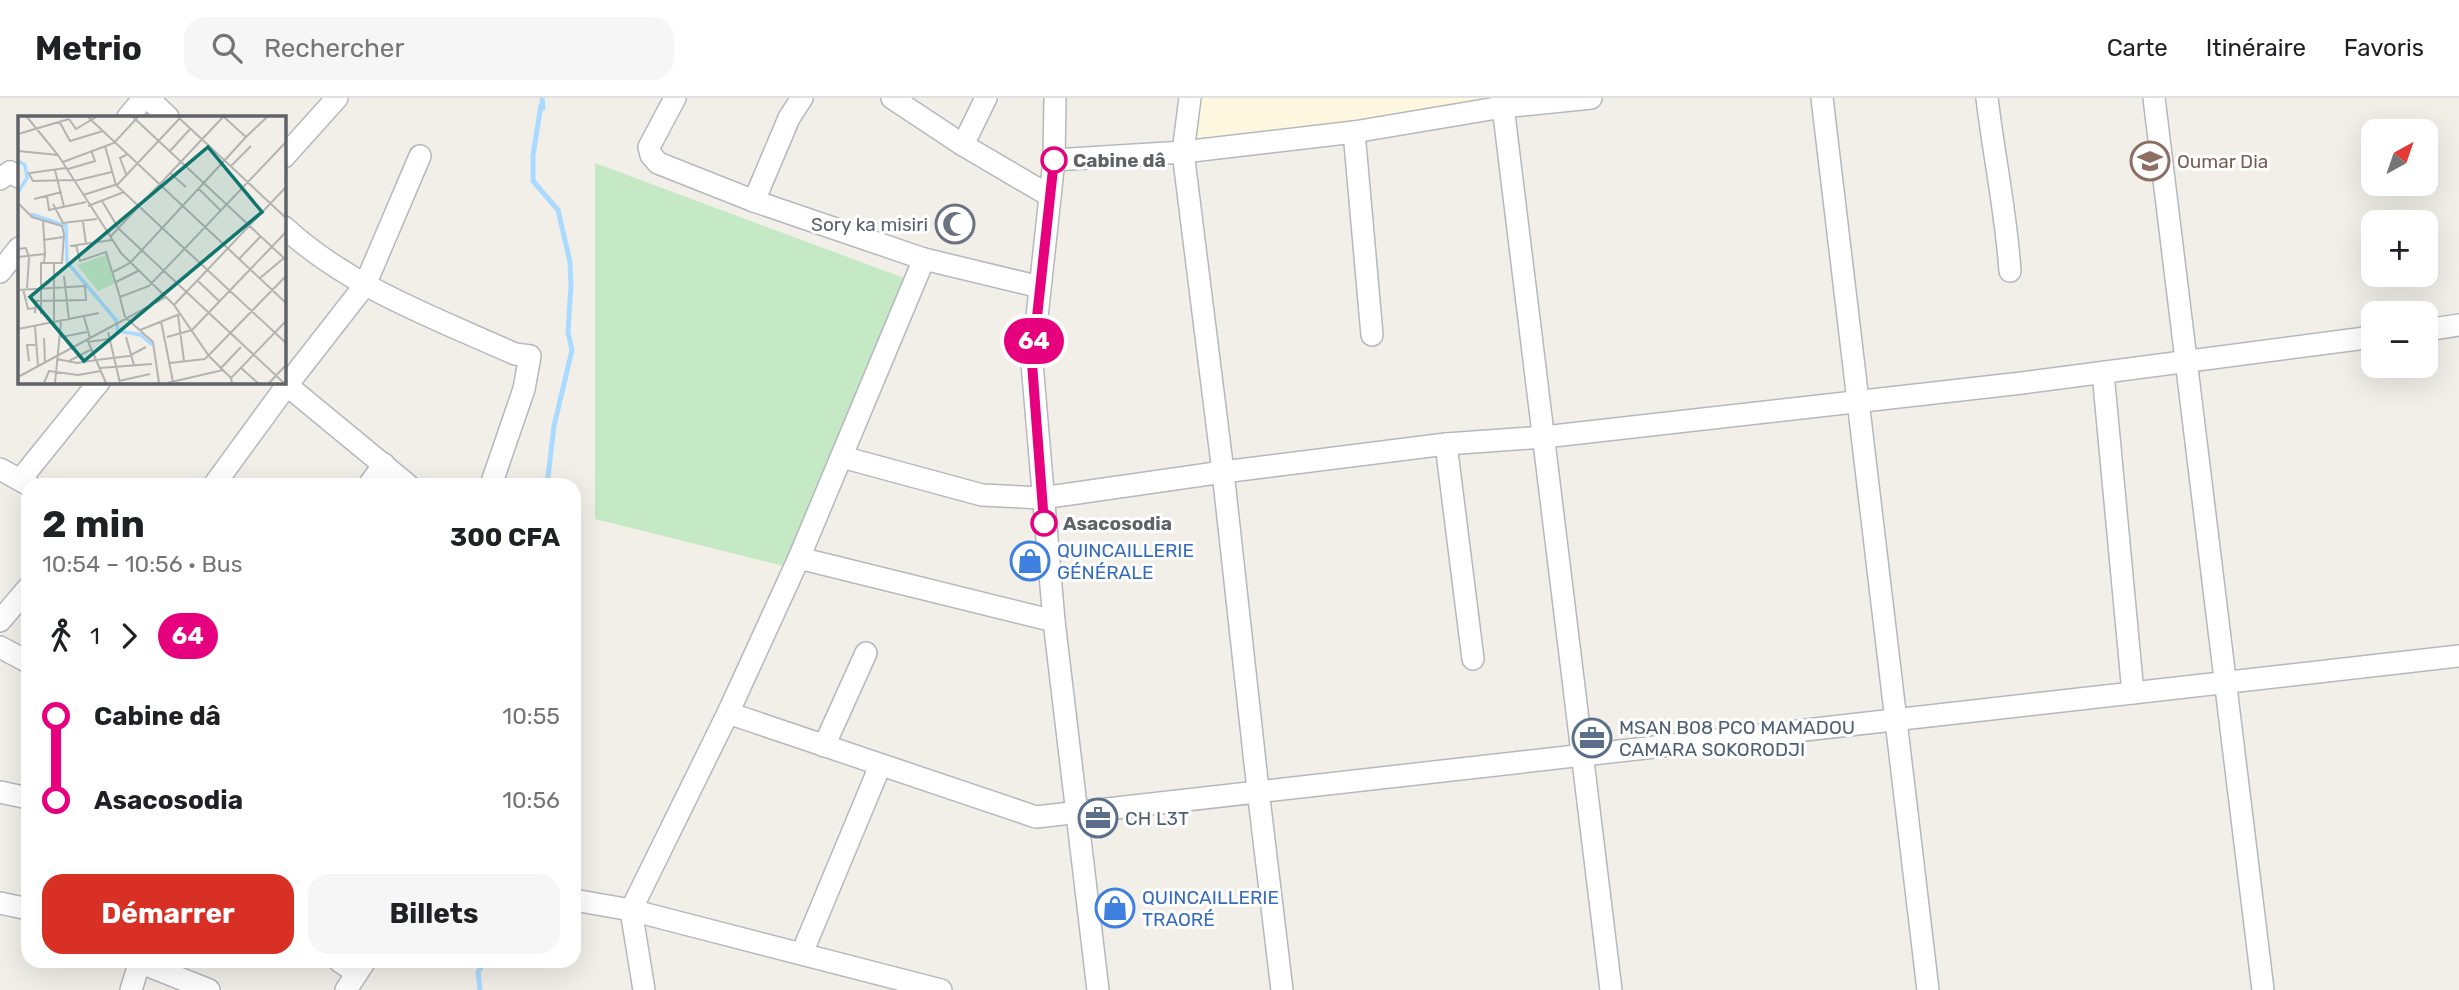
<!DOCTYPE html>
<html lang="fr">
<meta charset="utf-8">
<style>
body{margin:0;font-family:Rubik,sans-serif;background:#f6f6f6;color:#202124;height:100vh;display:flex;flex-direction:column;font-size:26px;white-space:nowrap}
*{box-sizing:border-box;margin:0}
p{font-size:23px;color:#757577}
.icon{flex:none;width:38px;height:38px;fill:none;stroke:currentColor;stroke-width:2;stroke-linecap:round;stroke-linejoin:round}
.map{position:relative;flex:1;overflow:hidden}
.drawer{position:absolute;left:21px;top:380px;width:560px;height:490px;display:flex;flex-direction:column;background:#fff;border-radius:21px;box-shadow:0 7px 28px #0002}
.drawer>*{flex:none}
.badge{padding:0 14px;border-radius:23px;font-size:24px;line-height:46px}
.needle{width:46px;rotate:40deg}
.controls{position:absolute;left:2361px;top:21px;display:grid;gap:14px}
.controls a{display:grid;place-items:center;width:77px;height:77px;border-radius:14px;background:#fff;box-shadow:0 7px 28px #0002;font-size:35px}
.map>.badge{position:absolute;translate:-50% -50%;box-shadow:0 0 0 4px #fff}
.legs{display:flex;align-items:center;gap:10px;height:77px;padding:0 21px;font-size:23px}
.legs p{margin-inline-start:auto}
.headline{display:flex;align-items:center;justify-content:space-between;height:119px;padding:0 21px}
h1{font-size:38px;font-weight:700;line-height:52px}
.action{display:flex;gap:14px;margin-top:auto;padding:14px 21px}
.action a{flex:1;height:80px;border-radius:21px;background:#d93025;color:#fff;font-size:28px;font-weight:700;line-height:80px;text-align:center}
.action a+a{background:#f6f6f6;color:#202124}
ul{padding:0 21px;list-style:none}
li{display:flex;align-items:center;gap:24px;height:84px;font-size:26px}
li i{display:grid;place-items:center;width:10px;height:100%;margin:0 9px;background:currentColor}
li i::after{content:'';width:18px;height:18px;margin:-9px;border:5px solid;border-radius:50%;background:#fff}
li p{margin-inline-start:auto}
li:first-child i{background:linear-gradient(#0000 50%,currentColor 0)}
li:last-child i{background:linear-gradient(currentColor 50%,#0000 0)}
header{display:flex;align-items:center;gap:42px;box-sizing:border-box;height:98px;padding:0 35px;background:#fff;border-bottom:2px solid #e0e0e0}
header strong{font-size:33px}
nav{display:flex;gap:38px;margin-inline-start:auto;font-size:24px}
.search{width:490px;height:63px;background:#f6f6f6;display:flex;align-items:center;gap:18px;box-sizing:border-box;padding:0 24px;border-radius:21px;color:#757577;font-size:26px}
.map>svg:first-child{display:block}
.commercial{fill:#fef7e0}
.green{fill:#c5e8c5}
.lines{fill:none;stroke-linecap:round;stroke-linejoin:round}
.stream{stroke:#aadaff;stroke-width:5}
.minor-casing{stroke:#b5b8bc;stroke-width:24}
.minor{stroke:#fff;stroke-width:21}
.line-1-casing{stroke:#fff;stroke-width:16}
.line-1{stroke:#e6007e;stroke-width:10}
.stop-1-dot{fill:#fff;stroke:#e6007e;stroke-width:3.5}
.labels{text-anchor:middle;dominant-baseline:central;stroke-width:6;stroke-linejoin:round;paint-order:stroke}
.stop-label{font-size:19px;font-weight:bold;fill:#5f6368;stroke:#fff;text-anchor:start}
.education-label{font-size:19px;fill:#785e54;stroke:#fff;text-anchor:start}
.worship-label{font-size:19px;fill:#5b616d;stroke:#fff;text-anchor:end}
.shop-label{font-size:19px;fill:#366cbe;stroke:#fff;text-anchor:start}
.service-label{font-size:19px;fill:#4e5e75;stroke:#fff;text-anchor:start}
.inset-river{fill:none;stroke:#aadaff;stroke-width:3.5}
.inset-road{fill:none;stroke:#b3b3b1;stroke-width:2}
.view{fill:#0f766e;fill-opacity:0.15;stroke:#0f766e;stroke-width:3.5}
.inset-edge{fill:none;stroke:#5f6368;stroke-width:3.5}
</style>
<header>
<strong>Metrio</strong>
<div class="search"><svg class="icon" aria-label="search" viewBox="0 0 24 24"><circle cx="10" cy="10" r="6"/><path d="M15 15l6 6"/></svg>Rechercher</div>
<nav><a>Carte</a><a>Itinéraire</a><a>Favoris</a></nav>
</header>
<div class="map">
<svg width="2459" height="892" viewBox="0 0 2459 892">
<rect width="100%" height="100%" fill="#f1efe8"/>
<path class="commercial" d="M1194 0H1498L1499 8 1187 49Z"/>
<path class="green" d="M595 65 904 180 783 468 595 421Z"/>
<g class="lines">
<g class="stream">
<path d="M542 0 543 10 541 7 533 57V83L558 112 570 164 571 188 568 234 572 252 554 328 547 387"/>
<path d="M480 892 478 874 485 863"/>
</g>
<defs>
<g id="minor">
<path d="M148 0 168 19"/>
<path d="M675 0 649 49 651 57 658 65 754 103 924 161 799 460 728 615 1036 719 2459 558"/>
<path d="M892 0 963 47 1050 98"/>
<path d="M1055 0 1054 62 1032 265 1054 523 1098 892"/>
<path d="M1190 0 1183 54 1223 374 1258 692 1282 892"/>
<path d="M1502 0 1611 892"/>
<path d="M1822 0 1928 892"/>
<path d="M1987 0C1994 59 2006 114 2010 173"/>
<path d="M2154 0 2263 892"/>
<path d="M128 19 144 0"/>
<path d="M1354 34 1372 237"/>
<path d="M963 47 986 0"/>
<path d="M284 59 337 0"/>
<path d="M1054 62 1183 54 1354 34 1503 9 1591 0"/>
<path d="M0 81 10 74 19 79"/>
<path d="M754 103 789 20 802 0"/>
<path d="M284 129C349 189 435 220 515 256L530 258 524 291 491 387"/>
<path d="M924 161 1040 189"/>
<path d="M0 174 19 150"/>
<path d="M2426 232 2459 227"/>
<path d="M2103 275 2133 595"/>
<path d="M283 284 408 387"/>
<path d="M1446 346 1473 561"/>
<path d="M842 359 982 397 1042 400 1223 374 1446 346 1544 339 2022 285 2373 239"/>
<path d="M0 371 29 387"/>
<path d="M20 382 99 284"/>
<path d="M214 387 287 287 365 187 420 58"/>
<path d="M369 387 384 366"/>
<path d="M799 460 1054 523"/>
<path d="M0 523 28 490"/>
<path d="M0 549 28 564"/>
<path d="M824 648 866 555"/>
<path d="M0 694 28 700"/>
<path d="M574 802 631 812 941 892"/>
<path d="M0 805 28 811"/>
<path d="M802 855 880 668"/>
<path d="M339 863 357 875"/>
<path d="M139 864 209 892"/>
<path d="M131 892 140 863"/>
<path d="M346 892 365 863"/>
<path d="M644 892 631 812 728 615"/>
</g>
</defs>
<use href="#minor" class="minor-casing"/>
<use href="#minor" class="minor"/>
</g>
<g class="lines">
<defs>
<path id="line-1" d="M1044 425 1032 265 1054 62"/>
</defs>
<use href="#line-1" class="line-1-casing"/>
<use href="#line-1" class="line-1"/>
</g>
<defs>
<symbol id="school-ring" viewBox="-11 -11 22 22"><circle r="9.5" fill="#fff" stroke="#8d6e63" stroke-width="1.5"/><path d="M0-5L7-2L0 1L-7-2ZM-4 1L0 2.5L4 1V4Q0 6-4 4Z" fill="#8d6e63"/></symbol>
<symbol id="mosque-ring" viewBox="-11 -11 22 22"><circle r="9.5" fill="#fff" stroke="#6b7280" stroke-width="1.5"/><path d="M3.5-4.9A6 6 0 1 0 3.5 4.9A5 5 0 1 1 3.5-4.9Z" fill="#6b7280"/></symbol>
<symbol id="shop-ring" viewBox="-11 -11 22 22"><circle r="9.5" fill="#fff" stroke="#3f7fe0" stroke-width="1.5"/><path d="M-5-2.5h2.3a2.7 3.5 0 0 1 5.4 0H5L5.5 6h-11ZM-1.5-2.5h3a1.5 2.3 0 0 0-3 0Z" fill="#3f7fe0"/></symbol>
<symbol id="office-ring" viewBox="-11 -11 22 22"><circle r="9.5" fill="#fff" stroke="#5c6f8a" stroke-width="1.5"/><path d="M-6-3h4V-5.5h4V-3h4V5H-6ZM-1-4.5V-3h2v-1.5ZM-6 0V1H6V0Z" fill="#5c6f8a"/></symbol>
</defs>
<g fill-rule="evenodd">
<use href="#school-ring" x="2128" y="41" width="44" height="44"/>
<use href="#mosque-ring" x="933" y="104" width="44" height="44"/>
<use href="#shop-ring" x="1008" y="441" width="44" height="44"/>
<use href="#office-ring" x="1570" y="618" width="44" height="44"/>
<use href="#office-ring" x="1076" y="698" width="44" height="44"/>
<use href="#shop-ring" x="1093" y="788" width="44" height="44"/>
</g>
<g class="stop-1-dot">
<circle cx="1054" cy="62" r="12"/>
<circle cx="1044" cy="425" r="12"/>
</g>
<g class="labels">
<g class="stop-label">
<text x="1073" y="62">Cabine dâ</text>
<text x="1063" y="425">Asacosodia</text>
</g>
<g class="education-label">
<text x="2177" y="63">Oumar Dia</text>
</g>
<g class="worship-label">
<text x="928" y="126">Sory ka misiri</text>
</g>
<g class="shop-label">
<text x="1057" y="452">QUINCAILLERIE<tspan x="1057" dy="22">GÉNÉRALE</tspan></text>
<text x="1142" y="799">QUINCAILLERIE<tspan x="1142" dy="22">TRAORÉ</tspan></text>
</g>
<g class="service-label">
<text x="1619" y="629">MSAN B08 PCO MAMADOU<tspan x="1619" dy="22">CAMARA SOKORODJI</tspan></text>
<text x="1125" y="720">CH L3T</text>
</g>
</g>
<g transform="translate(18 18)">
<rect width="268" height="268" fill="#f1efe8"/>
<path d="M88 139 97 167 80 175 59 149Z" fill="#c5e8c5"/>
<path class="inset-river" d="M0 45 7 49 9 62 0 76M13 98 48 110 49 146 98 204 100 215 123 219 134 229"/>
<path class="inset-road" d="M9 1 40 39 103 137 156 189 191 240 213 262M70 1 268 187M115 1 268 144M160 1 268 102M51 3 58 13 78 1M41 5 52 25 85 15M0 18 51 3M228 21 249 1M87 30 98 69 268 227M0 35 40 39M152 35 173 12M45 46 96 27 120 1M213 50 233 30M50 53 77 45 73 34M37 54 46 91M10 56 15 65 56 64M12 57 48 52M152 57 168 71M108 58 102 42 110 38M56 65 94 56M181 73 202 94M65 79 100 68 163 1M29 80 31 94 68 86M16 83 44 76M84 85 101 113 266 267M0 87 14 101 44 110 46 118 44 147H23V198M35 88 45 107 79 103M70 90 106 76M25 104 27 138M65 106 68 128M92 121 205 1M25 124 46 121M58 129 62 145 88 136 102 181 131 170 268 26M52 130 94 124M0 133 8 132 11 142 9 172M0 141 27 138 26 146M221 143 243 120M36 147V207M95 156 112 147 228 21 206 1M46 160 51 204M242 162 266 142M179 164 201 185M98 166 120 155M5 173 10 193 17 192M0 174 67 170 68 184 18 185 17 197M102 182 107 201 135 226 141 267M156 189 268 71M160 199 166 245M66 201 72 222M143 205 155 266M17 210 20 250M0 213 81 197M122 214 162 198M90 216 102 267M43 221 69 216M108 221 116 249M149 221 174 214 268 116M26 222 27 246M69 223 88 267M70 226 91 223M39 243 59 247 78 244M78 244 111 240 128 231M11 245 9 229H17M51 245 74 233M152 247 187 243 268 160M82 252 134 248M203 252 223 231M223 252 240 267M0 261 148 181M101 265 132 258M26 267 31 255 60 259 83 255M37 267 43 206M149 267 205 254M214 267 213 262 268 205M251 267 268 249"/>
<path class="view" d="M190 31 244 96 66 245 12 181Z"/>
<rect width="268" height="268" class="inset-edge"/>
</g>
</svg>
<div class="controls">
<a><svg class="needle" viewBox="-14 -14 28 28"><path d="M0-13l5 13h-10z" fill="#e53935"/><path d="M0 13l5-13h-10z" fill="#757577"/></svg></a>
<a>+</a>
<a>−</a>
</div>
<b class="badge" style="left:1034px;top:243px;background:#e6007e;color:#fff">64</b>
<section class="drawer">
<div class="headline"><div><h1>2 min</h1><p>10:54 – 10:56 · Bus</p></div><b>300 CFA</b></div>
<div class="legs"><svg class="icon" aria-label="walk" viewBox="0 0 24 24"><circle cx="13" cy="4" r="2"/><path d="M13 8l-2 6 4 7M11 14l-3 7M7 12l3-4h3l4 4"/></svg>1<svg class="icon" aria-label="forward" viewBox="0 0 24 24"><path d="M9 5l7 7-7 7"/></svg><b class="badge" style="background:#e6007e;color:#fff">64</b></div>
<ul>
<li><i style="color:#e6007e"></i><b>Cabine dâ</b><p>10:55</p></li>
<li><i style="color:#e6007e"></i><b>Asacosodia</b><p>10:56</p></li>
</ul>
<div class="action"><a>Démarrer</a><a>Billets</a></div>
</section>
</div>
